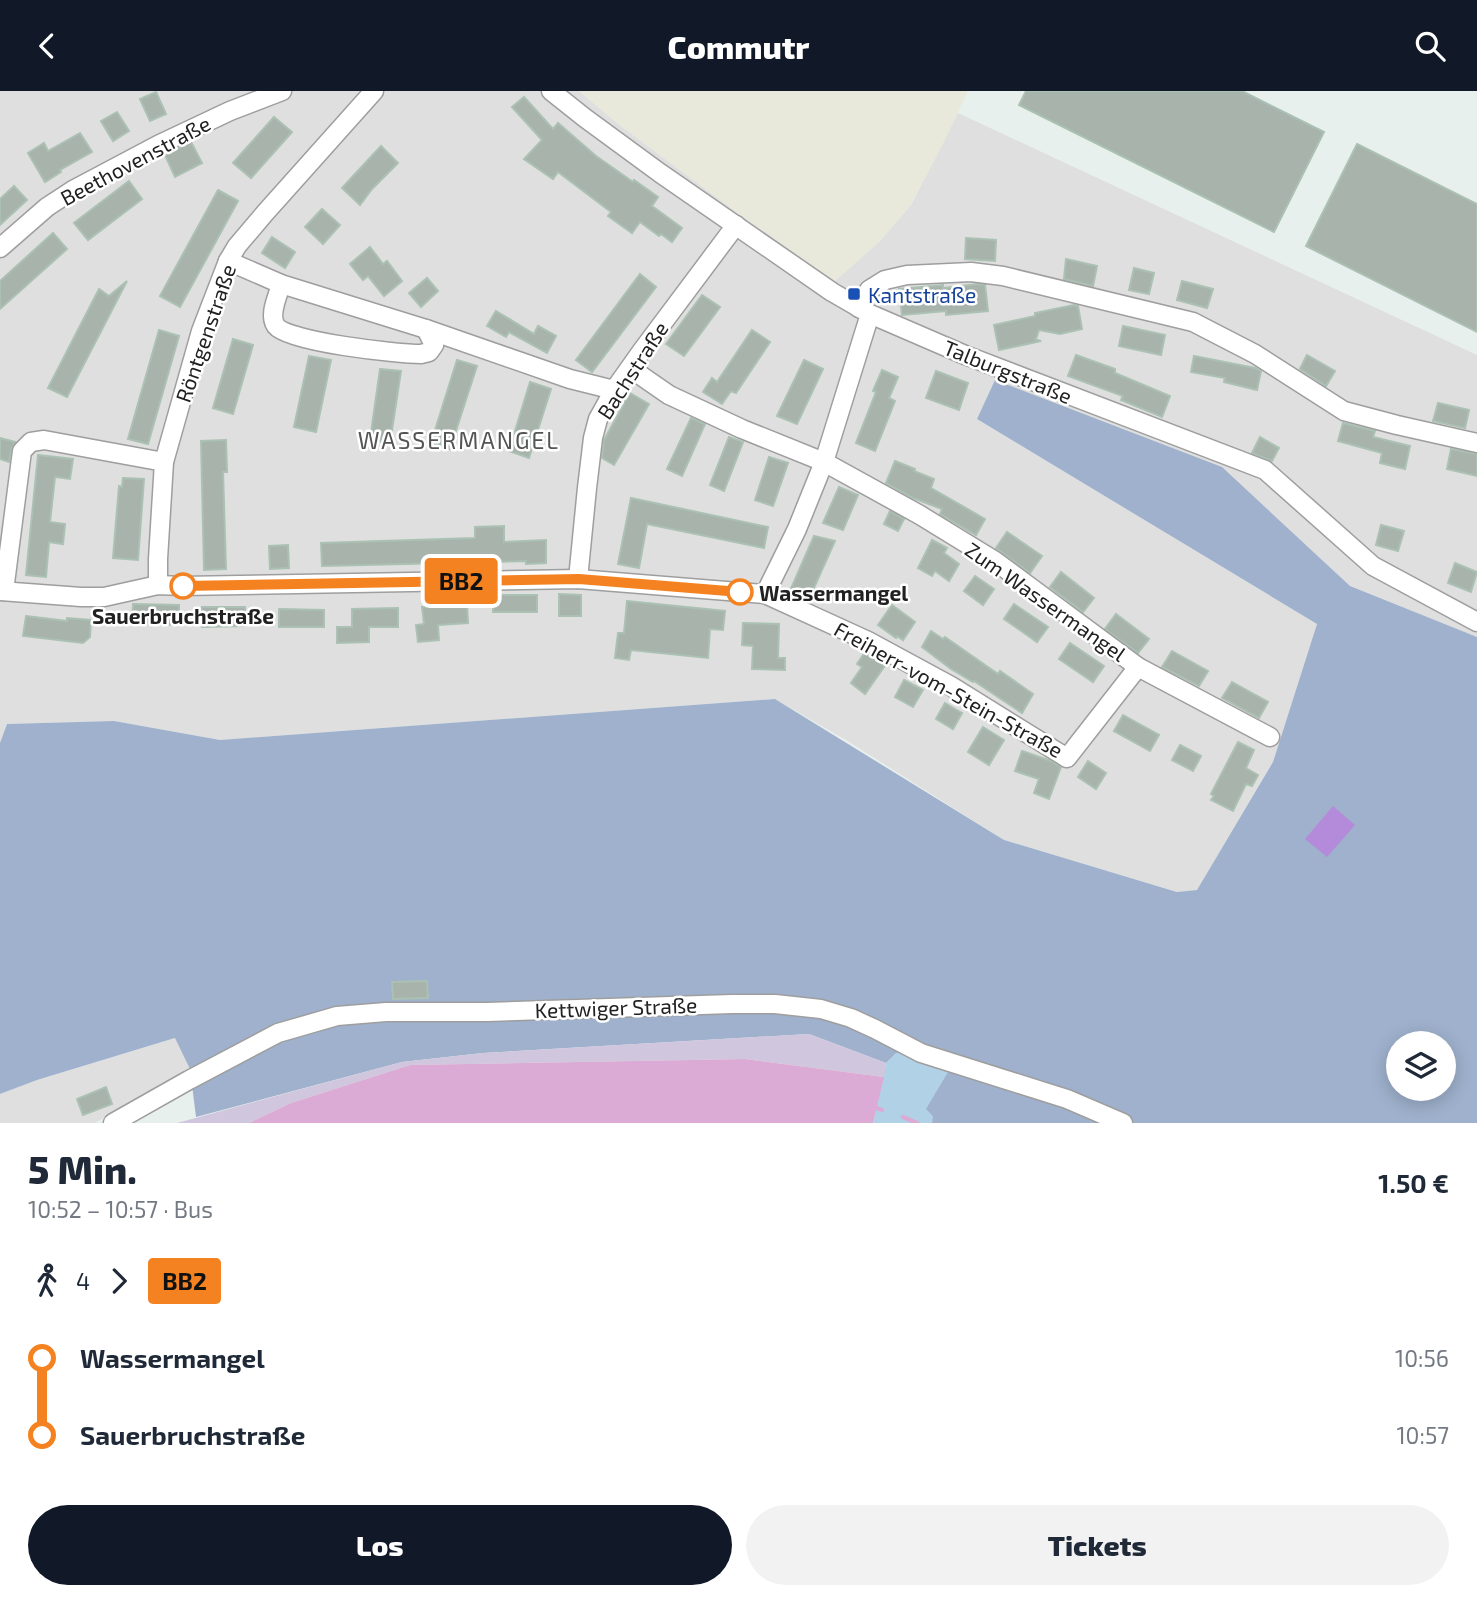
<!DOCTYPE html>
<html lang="de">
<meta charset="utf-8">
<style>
body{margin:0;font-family:"Exo 2",sans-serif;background:#f2f2f3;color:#1f2937;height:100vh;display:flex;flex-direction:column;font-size:26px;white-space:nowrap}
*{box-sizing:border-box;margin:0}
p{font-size:23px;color:#747a83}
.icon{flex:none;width:38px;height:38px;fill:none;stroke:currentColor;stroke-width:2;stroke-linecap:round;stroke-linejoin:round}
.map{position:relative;height:1032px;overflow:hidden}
.sheet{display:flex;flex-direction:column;background:#fff;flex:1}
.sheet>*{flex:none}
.badge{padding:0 14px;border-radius:5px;font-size:24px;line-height:46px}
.buttons{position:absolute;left:1386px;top:940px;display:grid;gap:14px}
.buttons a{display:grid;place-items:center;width:70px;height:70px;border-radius:50%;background:#fff;box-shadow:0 4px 18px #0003;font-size:35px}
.map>.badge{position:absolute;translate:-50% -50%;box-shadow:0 0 0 4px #fff}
.legs{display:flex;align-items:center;gap:10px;height:77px;padding:0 28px;font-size:23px}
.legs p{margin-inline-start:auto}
.headline{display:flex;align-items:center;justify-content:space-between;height:119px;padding:0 28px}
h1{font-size:38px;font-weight:800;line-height:52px}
.action{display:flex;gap:14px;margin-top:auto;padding:14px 28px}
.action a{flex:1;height:80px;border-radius:42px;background:#111827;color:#fff;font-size:28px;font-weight:800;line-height:80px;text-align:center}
.action a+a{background:#f2f2f3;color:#1f2937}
ul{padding:0 28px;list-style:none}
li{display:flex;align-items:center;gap:24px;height:77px;font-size:26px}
li i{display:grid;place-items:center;width:10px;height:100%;margin:0 9px;background:currentColor}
li i::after{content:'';width:18px;height:18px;margin:-9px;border:5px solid;border-radius:50%;background:#fff}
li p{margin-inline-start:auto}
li:first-child i{background:linear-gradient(#0000 50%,currentColor 0)}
li:last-child i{background:linear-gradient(currentColor 50%,#0000 0)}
header{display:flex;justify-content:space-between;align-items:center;height:91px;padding:0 28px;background:#111827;color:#fff;font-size:32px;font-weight:800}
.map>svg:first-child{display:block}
.residential{fill:#dedfde}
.industrial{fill:#e8e9da}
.grass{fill:#b1d1e7}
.forest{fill:#9fb1cd;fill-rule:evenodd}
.wetland{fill:#d0c6dd}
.pitch{fill:#b48bda}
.water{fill:#dbabd5}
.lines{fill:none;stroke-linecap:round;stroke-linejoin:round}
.stream{stroke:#dbabd5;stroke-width:4.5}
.building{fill:#a7b3ab;stroke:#abc1b3;stroke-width:2}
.minor-casing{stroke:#9e9e9e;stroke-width:21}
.minor{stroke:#fff;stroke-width:18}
.line-1-casing{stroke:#fff;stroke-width:16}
.line-1{stroke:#f58220;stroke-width:10}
.transit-dot{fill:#1a4fb4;stroke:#fff;stroke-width:2.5}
.stop-1-dot{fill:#fff;stroke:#f58220;stroke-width:3.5}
.labels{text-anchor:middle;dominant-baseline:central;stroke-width:5;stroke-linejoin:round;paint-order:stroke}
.street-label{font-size:21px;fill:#212121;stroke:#fff}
.transit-label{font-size:21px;fill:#164399;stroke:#fff;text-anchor:start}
.stop-label{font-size:21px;font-weight:bold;fill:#212121;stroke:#fff;text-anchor:start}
.neighbourhood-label{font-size:23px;letter-spacing:2px;fill:#545454;stroke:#fff}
</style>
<header><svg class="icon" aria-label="back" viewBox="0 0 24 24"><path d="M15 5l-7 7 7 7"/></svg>Commutr<svg class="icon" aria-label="search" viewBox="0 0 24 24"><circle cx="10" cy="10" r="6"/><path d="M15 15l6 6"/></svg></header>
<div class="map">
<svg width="1477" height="1032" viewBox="0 0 1477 1032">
<rect width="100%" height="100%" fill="#e8f0ed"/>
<g class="residential">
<path d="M0 0H579L617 32 739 123 835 190 880 150 911 114 958 22 1477 264V546L1350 495 1221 376 995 290 977 328 1317 533 1273 671 1197 799 1178 801 1004 749 846 649 775 608 220 649 114 630 7 633 0 652Z"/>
<path d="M176 947 190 978 95 1032H0V1003L37 989Z"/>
</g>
<path class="industrial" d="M579 0H968L942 55 910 115 880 150 835 190 739 123 617 32Z"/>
<path class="grass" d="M896 962 918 963 949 979 927 1017 934 1025 932 1032H873L886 972Z"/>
<path class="forest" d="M995 289 1222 376 1350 495 1477 546V1032H932L933 1025 926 1018 949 979 918 963 896 962 886 972 809 943 483 962 402 971 196 1026 190 978 175 947 37 989 0 1003V652L7 633 114 630 220 649 775 608 1004 749 1177 801 1197 799 1273 671 1317 533 977 328ZM1398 952H1444V998H1398Z"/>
<path class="wetland" d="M809 943 886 972 884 986 745 968 410 974 291 1012 249 1032H177L402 971 483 962Z"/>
<path class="pitch" d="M1333 715 1355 734 1327 766 1305 748Z"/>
<path class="water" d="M745 968 884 986 873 1032H249L291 1012 410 974Z"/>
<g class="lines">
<g class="stream">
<path d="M871 1015 882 1019"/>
<path d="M903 1026 917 1032"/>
</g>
</g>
<g class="building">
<path d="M1026 0H1242L1324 41 1274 141 1019 14Z"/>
<path d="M156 1 166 23 150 30 140 8Z"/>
<path d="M524 6 553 38 558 32 596 65 633 91 634 89 658 106 652 115 682 137 672 151 661 143 659 145 640 131 632 142 608 125 611 121 558 81 553 88 524 68 542 49 512 16Z"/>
<path d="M117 21 129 40 113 50 101 30Z"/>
<path d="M274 26 292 41 251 87 233 72Z"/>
<path d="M80 42 92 61 60 79 61 81 45 91 28 62 44 52 48 60Z"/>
<path d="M191 51 202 72 175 86 165 64Z"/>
<path d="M1357 53 1477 113V241L1306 155Z"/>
<path d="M381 55 398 72 372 98 360 114 342 97Z"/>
<path d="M129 90 142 108 88 149 74 132Z"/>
<path d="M14 95 27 109 0 134V108Z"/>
<path d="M218 99 238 110 180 216 160 205Z"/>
<path d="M322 118 340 134 323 153 305 136Z"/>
<path d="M53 142 67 158 0 218V190Z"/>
<path d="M272 146 295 161 285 177 262 162Z"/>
<path d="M966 147 996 149 995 170 965 168Z"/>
<path d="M370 156 383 173 387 170 402 190 384 205 368 185 363 189 350 173Z"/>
<path d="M1066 168 1097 175 1093 195 1064 188Z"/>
<path d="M1134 177 1154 182 1149 203 1129 199Z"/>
<path d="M640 183 656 196 592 281 576 269Z"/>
<path d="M427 187 438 200 421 216 409 202Z"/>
<path d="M127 190 67 306 48 297 99 198 109 205Z"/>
<path d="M1182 190 1213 198 1207 217 1177 209Z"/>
<path d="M978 193 985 194 988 220 946 224V220L902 224 899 198 943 194V197Z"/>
<path d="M702 204 720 216 684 265 666 253Z"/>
<path d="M1074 214 1078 215 1082 238 1060 243 1039 239 1036 248H1034L1041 250 999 259 994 234 1035 225V222Z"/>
<path d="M496 220 534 243 538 235 556 245 547 262 509 241 506 246 487 235Z"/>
<path d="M1123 235 1165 244 1161 264 1119 255Z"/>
<path d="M159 239 179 245 148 353 128 348Z"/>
<path d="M752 239 770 251 736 302 731 300 722 313 703 301 712 287 717 291Z"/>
<path d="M233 248 253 254 233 323 213 317Z"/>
<path d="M1076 264 1115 278V282L1170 305 1162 326 1121 309 1123 305 1068 285Z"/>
<path d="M1307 264 1335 280 1326 295 1300 278Z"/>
<path d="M309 265 331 269 316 341 294 336Z"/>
<path d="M1194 265 1255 277 1261 280 1257 299 1224 291 1225 287 1191 281Z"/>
<path d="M457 269 477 275 450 358 431 352Z"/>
<path d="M804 269 823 278 797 333 777 325Z"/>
<path d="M380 278 401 280 390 352 370 349Z"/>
<path d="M882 279 898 286 889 307 895 310 875 360 856 352 876 301 873 300Z"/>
<path d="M936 280 968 292 959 319 926 307Z"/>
<path d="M530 291 551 298 529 367 509 360Z"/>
<path d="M630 302 649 313 614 374 602 367 604 349Z"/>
<path d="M1438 312 1469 319 1465 337 1433 330Z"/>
<path d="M691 327 705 333 682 385 667 378Z"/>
<path d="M1343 332 1375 340 1373 346 1410 355 1405 378 1380 372 1382 362 1338 350Z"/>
<path d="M729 346 743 351 724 400 710 394Z"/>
<path d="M1260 346 1279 357 1272 370 1252 362Z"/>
<path d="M0 347 15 351 11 359 9 371 0 368Z"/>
<path d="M226 349 227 381H223L226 478 204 479 201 350Z"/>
<path d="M1451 358 1477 363V385L1447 378Z"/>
<path d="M38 364 73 368 70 388 55 386 50 431 65 433 63 453 49 451 46 486 26 484Z"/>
<path d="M769 366 788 372 773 415 755 409Z"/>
<path d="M895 370 915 378 914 380 934 388 931 397 985 428 976 444 940 423 942 418 913 407 886 392Z"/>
<path d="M123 387 144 388 138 469 113 467 119 395 122 396Z"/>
<path d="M839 396 858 404 843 439 823 432Z"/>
<path d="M631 407 768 436 764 457 647 433 639 477 618 473Z"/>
<path d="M890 420 904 428 898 440 884 433Z"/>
<path d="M1381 434 1404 440 1398 460 1376 454Z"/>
<path d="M504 435V451L546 449V472L526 473V470L322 475 321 452 475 447V436Z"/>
<path d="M1007 441 1042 465 1030 482 996 457Z"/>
<path d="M814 445 835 450 809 508 790 500Z"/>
<path d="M932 449 947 457 944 462 959 473 949 490 935 480 932 485 918 477Z"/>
<path d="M288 454 289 477 270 478 269 455Z"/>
<path d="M1455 472 1477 481 1471 501 1448 492Z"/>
<path d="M1061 481 1094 507 1083 521 1050 496Z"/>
<path d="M975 485 994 498 983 514 964 500Z"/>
<path d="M559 503 581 504V525H559Z"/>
<rect x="493" y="504" width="44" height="17"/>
<path d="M627 510 725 520 723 539 710 538 708 567 631 559 629 569 615 567 618 542H624Z"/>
<path d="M133 513 179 514V534L132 533Z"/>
<path d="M467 513 468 532 438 534 439 549 418 551 416 534 424 533 422 516Z"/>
<path d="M1014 513 1048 536 1037 551 1004 528Z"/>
<path d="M892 514 915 531 903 549 897 545 896 547 878 534Z"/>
<path d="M202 516H245V535L202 536Z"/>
<path d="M398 517V536H369V551L337 552V536H352V518Z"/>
<path d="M279 518 324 519V536H279Z"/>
<path d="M1116 523 1149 548 1138 562 1105 538Z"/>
<path d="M26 525 67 530V527L91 529 90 546 83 552 23 545Z"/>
<path d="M743 532 779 533 778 567H785V579L752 578 753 555 742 554Z"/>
<path d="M931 540 943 548 945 546 998 583 1000 580 1033 603 1022 622 974 590 973 591 951 578 922 556Z"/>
<path d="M1070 552 1104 575 1093 591 1059 568Z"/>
<path d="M1172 560 1208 580 1199 595 1162 576Z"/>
<path d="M865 561 886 573 865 603 851 592 862 576 857 573Z"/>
<path d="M904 589 923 599 913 616 895 606Z"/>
<path d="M1232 591 1268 611 1259 627 1222 607Z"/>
<path d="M945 612 962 622 953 638 936 628Z"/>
<path d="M1123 624 1159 644 1150 660 1114 640Z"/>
<path d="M983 636 1004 649 989 674 968 661Z"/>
<path d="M1238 651 1254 659 1246 677 1258 684 1252 695 1246 693 1233 720 1211 709 1214 705 1211 703Z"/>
<path d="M1180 654 1201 665 1193 680 1172 669Z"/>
<path d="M1022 660 1051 670 1061 676 1049 708 1034 702 1039 688 1015 680Z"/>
<path d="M1088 670 1106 682 1096 698 1078 686Z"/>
<path d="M427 890 428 907 393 908 392 891Z"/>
<path d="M106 996 112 1013 83 1024 77 1008Z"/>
</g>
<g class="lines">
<defs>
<g id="minor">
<path d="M551 0 585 27 660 82 832 201 870 223 965 264 1265 379 1373 475 1477 531"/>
<path d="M0 157 47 116 73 99 158 54 230 20 282 0"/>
<path d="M228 170 281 193 426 238 570 288 614 299"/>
<path d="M281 193C278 205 268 224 276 235 288 251 398 263 421 263L429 261 434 254 426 238"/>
<path d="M859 217 869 199 885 189 907 184 971 181 1003 185 1193 231 1255 263 1344 320 1397 334 1477 352"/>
<path d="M630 277 669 304 742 338 824 371 920 424 995 470 1138 576 1270 646"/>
<path d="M578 488 587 397 593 347 598 328 614 299 641 261 736 134"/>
<path d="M158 494V468L164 371 201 240 228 170 237 155 265 122 374 0"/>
<path d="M0 500 81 506H104L158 494 182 495 578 488 765 503 868 550 951 595 1067 667 1138 576"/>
<path d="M4 500 22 360 31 351 44 349 164 371"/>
<path d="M765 503 797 438 824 371 870 223"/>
<path d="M113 1032 189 989 278 942 337 925 386 921H487L732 913H775L821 918 851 927 875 938 921 962 1067 1008 1123 1032"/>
</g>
</defs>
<use href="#minor" class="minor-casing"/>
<use href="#minor" class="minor"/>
</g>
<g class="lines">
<defs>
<path id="line-1" d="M183 495 579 488 740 501"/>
</defs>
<use href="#line-1" class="line-1-casing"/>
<use href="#line-1" class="line-1"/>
</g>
<rect class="transit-dot" x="847" y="196" width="14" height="14" rx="3.5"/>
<g class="stop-1-dot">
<circle cx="183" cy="495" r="12"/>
<circle cx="740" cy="501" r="12"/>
</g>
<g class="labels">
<g class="street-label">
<text transform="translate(135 69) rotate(-28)">Beethovenstraße</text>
<text transform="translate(205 242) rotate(-71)">Röntgenstraße</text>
<text transform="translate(632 279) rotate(-57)">Bachstraße</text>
<text transform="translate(1008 280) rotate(22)">Talburgstraße</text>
<text transform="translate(1046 510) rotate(35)">Zum Wassermangel</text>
<text transform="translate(949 598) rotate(29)">Freiherr-vom-Stein-Straße</text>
<text transform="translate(616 916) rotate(-2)">Kettwiger Straße</text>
</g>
<g class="transit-label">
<text x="868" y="203">Kantstraße</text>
</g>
<g class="stop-label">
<text x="759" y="501">Wassermangel</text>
<text x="183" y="524" text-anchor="middle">Sauerbruchstraße</text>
</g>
<g class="neighbourhood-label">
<text x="459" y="349">WASSERMANGEL</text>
</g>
</g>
</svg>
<div class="buttons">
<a><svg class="icon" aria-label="layers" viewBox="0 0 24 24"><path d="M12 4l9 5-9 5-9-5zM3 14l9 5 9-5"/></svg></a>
</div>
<b class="badge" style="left:461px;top:490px;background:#f58220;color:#111">BB2</b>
</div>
<section class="sheet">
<div class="headline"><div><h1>5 Min.</h1><p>10:52 – 10:57 · Bus</p></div><b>1.50 €</b></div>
<div class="legs"><svg class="icon" aria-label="walk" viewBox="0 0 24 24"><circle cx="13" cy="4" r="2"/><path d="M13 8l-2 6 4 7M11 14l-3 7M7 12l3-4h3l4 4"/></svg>4<svg class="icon" aria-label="forward" viewBox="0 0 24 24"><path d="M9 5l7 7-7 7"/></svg><b class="badge" style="background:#f58220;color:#111">BB2</b></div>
<ul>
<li><i style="color:#f58220"></i><b>Wassermangel</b><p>10:56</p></li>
<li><i style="color:#f58220"></i><b>Sauerbruchstraße</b><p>10:57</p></li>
</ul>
<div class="action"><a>Los</a><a>Tickets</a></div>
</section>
